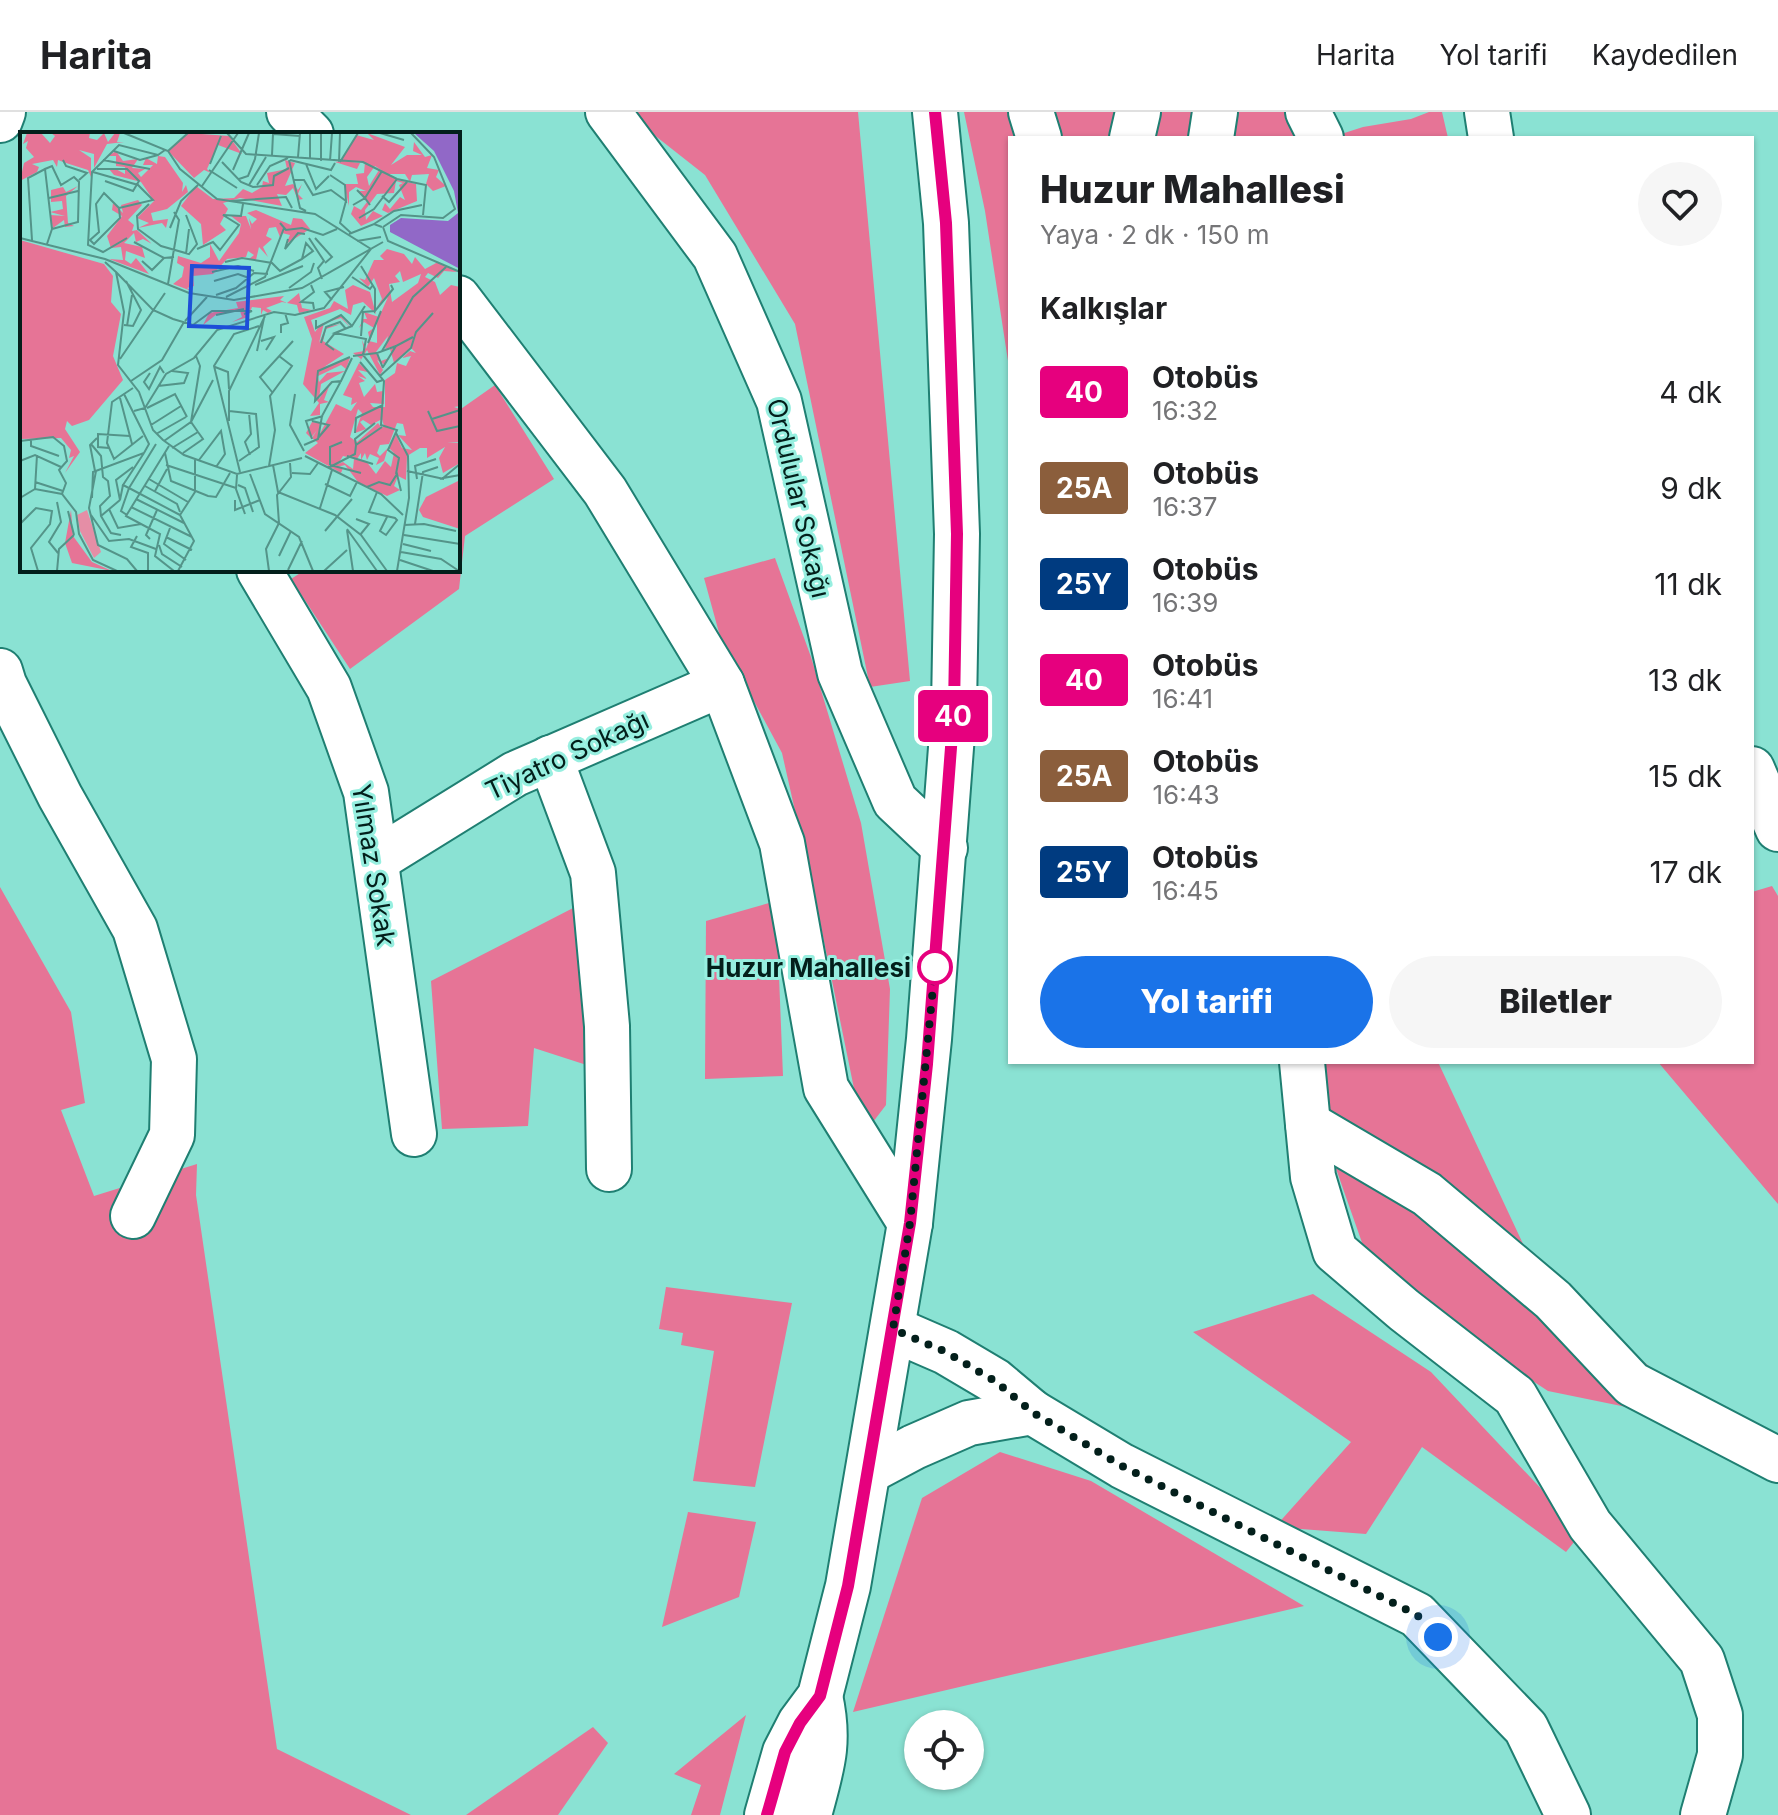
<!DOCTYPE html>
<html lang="tr">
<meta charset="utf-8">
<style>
body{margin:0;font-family:Inter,sans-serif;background:#f6f6f6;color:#202124;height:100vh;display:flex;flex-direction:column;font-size:30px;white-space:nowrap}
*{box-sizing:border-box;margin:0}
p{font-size:26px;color:#757577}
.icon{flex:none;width:44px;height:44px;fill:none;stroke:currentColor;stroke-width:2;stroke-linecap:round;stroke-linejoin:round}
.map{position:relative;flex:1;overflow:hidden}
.drawer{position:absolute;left:1008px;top:24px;width:746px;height:928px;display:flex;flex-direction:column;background:#fff;border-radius:0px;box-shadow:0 2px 6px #0004}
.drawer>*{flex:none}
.badge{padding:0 16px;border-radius:6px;font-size:28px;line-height:52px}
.buttons{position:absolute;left:904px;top:1598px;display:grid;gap:16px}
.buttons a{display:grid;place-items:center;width:80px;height:80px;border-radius:50%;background:#fff;box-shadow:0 2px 6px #0004;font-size:40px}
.you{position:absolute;width:40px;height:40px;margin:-20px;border:6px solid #fff;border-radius:50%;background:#1a73e8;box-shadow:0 0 0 12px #1a73e833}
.map>.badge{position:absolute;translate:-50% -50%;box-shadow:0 0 0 4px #fff}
h2{padding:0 32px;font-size:30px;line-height:72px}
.round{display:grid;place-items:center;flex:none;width:84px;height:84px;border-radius:42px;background:#f6f6f6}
.overview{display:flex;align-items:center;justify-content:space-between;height:136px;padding:0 32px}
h1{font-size:38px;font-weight:800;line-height:60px}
.action{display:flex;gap:16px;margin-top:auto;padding:16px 32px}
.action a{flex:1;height:92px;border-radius:48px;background:#1a73e8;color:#fff;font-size:32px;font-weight:800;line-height:92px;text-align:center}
.action a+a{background:#f6f6f6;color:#202124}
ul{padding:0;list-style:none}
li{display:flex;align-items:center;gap:24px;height:96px;padding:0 32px}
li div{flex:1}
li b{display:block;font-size:30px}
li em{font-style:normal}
li .badge{min-width:88px;font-weight:700;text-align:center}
header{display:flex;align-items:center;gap:48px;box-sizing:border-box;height:112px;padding:0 40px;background:#fff;border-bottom:2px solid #e0e0e0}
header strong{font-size:38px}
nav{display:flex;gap:44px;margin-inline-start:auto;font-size:28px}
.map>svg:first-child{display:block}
.forest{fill:#e67496}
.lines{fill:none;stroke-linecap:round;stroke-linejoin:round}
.minor-casing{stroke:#1f7f72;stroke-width:48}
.major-casing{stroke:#1f7f72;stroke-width:48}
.minor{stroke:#fff;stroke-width:44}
.major{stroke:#fff;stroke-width:44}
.line-casing{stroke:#fff;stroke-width:18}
.line{stroke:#e6007e;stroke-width:12}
.walk{stroke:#031f1b;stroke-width:8;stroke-dasharray:0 14.4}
.stop-dot{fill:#fff;stroke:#e6007e;stroke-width:4}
.labels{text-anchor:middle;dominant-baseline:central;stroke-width:6;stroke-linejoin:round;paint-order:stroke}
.street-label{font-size:26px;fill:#031f1b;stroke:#97efe0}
.stop-label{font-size:26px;font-weight:bold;fill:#031f1b;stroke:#97efe0;text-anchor:end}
.inset-road{fill:none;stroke:#549489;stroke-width:2}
.view{fill:#1d4ed8;fill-opacity:0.15;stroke:#1d4ed8;stroke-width:4}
.inset-edge{fill:none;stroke:#031f1b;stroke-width:4}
</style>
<header>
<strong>Harita</strong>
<nav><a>Harita</a><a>Yol tarifi</a><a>Kaydedilen</a></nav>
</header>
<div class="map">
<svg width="1778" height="1703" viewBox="0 0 1778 1703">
<rect width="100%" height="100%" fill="#8ae2d3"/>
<g class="forest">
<path d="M625 0H858L910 569 870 575 795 212 705 63Z"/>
<path d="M964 0H1014L1021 26H1010V262L985 99Z"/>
<path d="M1044 0H1127L1120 26H1052Z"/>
<path d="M1143 0H1210L1206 26H1138Z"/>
<path d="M1222 0H1287L1304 26H1218Z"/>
<path d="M1429 0H1442L1448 26 1332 25 1363 15 1411 7Z"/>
<path d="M495 273 554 367 465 424 459 477 350 557 291 467 305 458H458V299Z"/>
<path d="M775 446 811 545 861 711 890 877 886 993 873 1010 859 1001 819 805 782 641 721 528 704 466Z"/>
<path d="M1772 774 1778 784V1092L1658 950H1752V780Z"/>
<path d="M0 775 71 900 85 991 61 998 94 1084 197 1052 196 1083 277 1637 411 1703H0Z"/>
<path d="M776 789 783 964 705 967 706 809Z"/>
<path d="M575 795 599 957 534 936 528 1014 442 1017 431 869Z"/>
<path d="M1315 950H1438L1538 1164 1724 1315 1548 1279 1481 1235 1366 1142 1321 1014Z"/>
<path d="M666 1175 792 1191 755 1375 693 1369 714 1239 681 1233 683 1221 659 1217Z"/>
<path d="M1313 1182 1431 1260 1582 1420 1566 1440 1422 1335 1366 1422 1275 1415 1351 1330 1193 1220Z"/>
<path d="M1000 1340 1091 1369 1304 1494 853 1600 922 1386Z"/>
<path d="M688 1400 756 1410 739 1485 662 1515Z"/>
<path d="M746 1603 720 1703H691L701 1673 674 1662Z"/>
<path d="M593 1615 608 1631 558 1703H466Z"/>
</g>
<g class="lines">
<defs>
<g id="minor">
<path d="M289 0 311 22"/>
<path d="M608 0 715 144 779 289 840 561 895 689 945 736"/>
<path d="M1031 0 1039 26"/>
<path d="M1308 0 1321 26"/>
<path d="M1487 0 1491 26"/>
<path d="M0 8 3 0"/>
<path d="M1132 26 1138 0"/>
<path d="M1211 26 1215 0"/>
<path d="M458 186 605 379 722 572 782 731 826 976 910 1111"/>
<path d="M259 458 329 576 366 680 414 1022"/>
<path d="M0 559 4 572 60 684 135 817 174 947 172 1023 133 1104"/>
<path d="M550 646 593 761 607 914 609 1057"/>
<path d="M1752 657 1778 717"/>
<path d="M376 748 515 662 722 572"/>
<path d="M1302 950 1313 1065 1335 1139 1404 1198 1515 1284 1590 1413 1702 1548 1720 1603V1643L1703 1703"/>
<path d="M1308 1012 1427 1082 1553 1188 1632 1272 1778 1348"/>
<path d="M893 1217 946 1240 995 1269 1032 1300 1122 1354 1417 1503 1526 1616 1568 1703"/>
<path d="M869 1359 914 1335 969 1311 1032 1300"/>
</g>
<g id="major">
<path d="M767 1703 785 1640 800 1611 820 1584 848 1474 910 1111 929 927 954 596 957 422 946 111 935 0"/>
<path d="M809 1703C821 1657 831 1633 820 1584"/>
</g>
</defs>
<use href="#minor" class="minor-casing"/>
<use href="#major" class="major-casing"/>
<use href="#minor" class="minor"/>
<use href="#major" class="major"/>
</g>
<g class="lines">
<defs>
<path id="line" d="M767 1703 785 1640 800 1611 820 1584 848 1474 910 1111 927 952 954 596 957 422 946 111 935 0"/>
</defs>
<use href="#line" class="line-casing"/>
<use href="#line" class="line"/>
<path class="walk" d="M935 855 910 1111 893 1217 946 1240 971 1255 995 1269 1032 1300 1122 1354 1417 1503 1438 1525"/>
</g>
<circle class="stop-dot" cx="935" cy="855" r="16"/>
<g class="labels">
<g class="street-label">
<text transform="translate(799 386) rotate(77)">Ordulular Sokağı</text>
<text transform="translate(567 643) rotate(-25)">Tiyatro Sokağı</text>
<text transform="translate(374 753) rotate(81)">Yılmaz Sokak</text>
</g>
<g class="stop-label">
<text x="911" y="855">Huzur Mahallesi</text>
</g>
</g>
<g transform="translate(20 20)">
<rect width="440" height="440" fill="#8ae2d3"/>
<path d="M67 378 81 420 74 426 60 399 57 383Z" fill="#e58ea6"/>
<path d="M7 1H21L30 11 35 4 31 1H70L69 6 77 8 84 1 88 10 95 1H100L97 10H104L87 12 74 36V22L59 18 71 26V45L68 38 46 31 38 28 37 35 33 28 12 32 19 35 17 40 0 49 4 31 14 25 6 16 8 9 3 12ZM168 1 209 4 222 22 198 13 187 37 191 41 184 38 174 46 148 19ZM347 1 385 15 371 33 387 23H402L393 19 394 10 405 25 412 23 407 36 419 38 416 45 426 54 413 59 406 52 409 42 392 43 390 50 385 42H367L355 34 347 45 349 54 359 38 377 48 396 52 397 69 368 81 362 78 365 71 370 77 380 65 385 68 379 53 383 51 376 49 374 61 357 62 345 78 346 88 353 79 363 84 341 94 331 82 334 74 341 78 347 70 337 59H346L336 55 329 60V74L324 52H338L336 42 344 41 345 30 324 29 340 31 337 37 315 30 321 29 336 3 354 8ZM96 19 103 29 118 27 112 36 125 37 118 41 121 45 133 33H123L126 26 137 32 138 24 145 25 163 51 162 60 166 53 168 60 147 77 131 81 133 89 148 87 146 96 142 91 118 96 129 91 117 86 134 69 121 50 94 43 89 37 74 40 94 36 105 42V35L96 34V24H88ZM265 28 275 31 265 54 273 52 278 58 282 52 278 62 283 67 278 68 273 56 266 63 257 62 262 74 220 66 203 71 208 77 200 92 206 98 183 113 181 92 161 74 176 54 193 67 214 66 223 57 232 61 242 55 243 49 249 51 247 41 267 37ZM58 54 46 64 48 91 54 94 45 95 44 88 33 96 30 83 45 84 30 80 43 77 42 69 31 70V58L43 55 46 60ZM118 68 122 73 108 88 114 93 112 99 117 98 132 112 123 107 116 110 114 101 104 111 122 115 125 126 106 119 105 128 111 132 116 126 129 142 89 127 103 128 101 115 91 116 87 104 102 84 92 78 93 71 103 81 101 73ZM236 78 271 93 273 86 282 87 290 97 266 112 270 103 262 101 260 105 256 95 249 96 246 104 252 107 243 115 248 125 239 115 236 128 229 127 234 123 228 119 226 125 207 127 193 142 173 144 174 154 167 156 174 160 153 152 162 145 164 135 157 131 158 124 181 131 190 125V112L199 129 219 101 221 92 211 84H226L231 97 229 86 232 92 237 87 227 81ZM0 108 84 132 93 144 91 170 101 182 93 224 103 248 69 288 52 294 47 289 45 297 60 320 45 341 54 324 49 326 51 318 41 306 0 307ZM367 117 384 122 392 132 395 125 405 137 418 130 437 140 424 139 418 146 408 141 405 145 415 150 420 163 431 153 440 155V274L434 275 440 277V310L427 311H440V331L423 341 419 326 425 315 407 326V316H400L387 324 386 348 378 344 374 354 380 358 367 364 338 350 325 333 317 335 323 336 321 341 285 321 298 311 292 306 297 298 291 306 286 301 292 290 300 291 298 305 316 272 331 279 337 270 331 273 332 266 323 263 341 227 333 221 344 219 342 208 346 217 349 209 357 211V190L350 209 348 200 354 196 344 190 339 196 343 187H347L344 180 359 185 368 165 357 175 362 167 354 146 348 155 339 146 345 148 354 128H364L360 124ZM380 139 383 150 401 142 398 151 372 170 369 152 380 150 375 144ZM368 204 365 217 377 213 370 217 374 231 391 216 396 221 390 219 382 226 391 224 386 234 377 231 375 241 365 248V275H353L350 271 364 272 363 259 357 260 355 252 344 265 339 251 345 249 338 244 347 247 338 238 348 240 339 231 347 218 360 243 363 238 357 228 365 233 369 226 361 229 356 220ZM338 277 342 281 335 301 346 297 340 290 343 288 351 293 362 287 364 294 355 300 361 295 358 291 337 310 330 305ZM377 291 383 292 386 304 378 303 392 318 382 316 376 303 369 316 374 321 371 335 365 329 356 342 346 329 334 327 333 337 323 330 318 332 323 324 337 327 341 321V328L345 321 347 328 350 322 359 326 356 333 364 329 368 316 360 324 357 321 360 313 369 312ZM333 153 350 160 356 182 343 170 333 173 331 183 320 177 291 188 295 200 301 192 321 184 331 196 321 186 304 191 299 211 306 195 321 192 306 197 303 209 324 222 304 235 330 226 326 237 321 233 298 244 299 250 307 241 325 239 301 252 299 267 311 249 304 268 309 270 300 272V283L290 284 299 271 283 252 292 207 284 185 310 176 314 169 328 177 325 158ZM279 161 282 176 292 178 279 181 277 173 262 170 246 176 252 179 248 181 243 178 241 183V176L232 175 228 185 212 190 222 185 220 179 197 182 183 193 189 181 218 176 216 170 264 164 260 168 267 171ZM440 348V397L403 385 399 378 406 365ZM51 378 53 404 72 430 92 439 52 431 45 411Z" fill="#e67496" fill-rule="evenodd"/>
<path d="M394 1H440V137L370 100V93L381 86 428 89 438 81 434 59 414 19Z" fill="#9168c7"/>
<path class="inset-road" d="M104 1 148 19 160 37 197 67 295 82 351 117M207 1 226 22 343 30 377 47 406 53 403 83M360 1 384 8M94 19 120 28 138 23M148 19 168 1M252 23 253 2 280 4M278 25 280 1M290 26V1M43 28 46 34 67 41 59 48M83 28 130 37M269 28 280 76 286 79M270 28 311 38 315 31M301 29V1M310 29 312 1M202 30 221 50 233 55 253 53 254 44 269 36M319 30 320 1M320 30 338 1M190 32 201 4M286 32 296 57 309 44M77 37H107L119 49 113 59 85 49M189 38 217 56M213 38 229 1M73 40 118 53 133 68 99 76M219 47 228 44 235 27 239 1M273 48H284L293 63 311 58 326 69 325 53 310 43M229 53 246 25M237 53 250 34 268 26M182 54 218 1M84 61 99 76 100 86 74 112 70 108 79 100 76 72ZM362 64 369 70 387 50M29 66 58 59M210 69 266 65 272 76M326 69 320 91 331 101M129 72 117 84 118 97 141 114 169 122 177 112 166 83M333 73 345 66 337 58M350 73 345 66 362 39M339 86 354 77 377 47M260 91 266 98 282 96 303 103 317 97M354 92 374 79 402 73M363 95 381 83 423 86 435 77 414 25 391 1M363 95 368 109 440 140M150 96 161 69 178 53M329 102 354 92 362 95M0 106 85 127 169 161 214 168 282 156 363 110M107 106 83 120 68 113 72 40 99 13 138 23 145 18M289 106 304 129 298 136 302 147M295 106 312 125 305 131M268 107 265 117 278 101 285 102M12 108 8 46 25 37M337 109 361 105M114 110 144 126 154 125M27 112 32 97 25 37 32 34 41 53 54 45 59 50 58 90 32 97M177 117 193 110 200 118 219 93 203 83 221 84 223 72M166 122 169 97M122 129 132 138 144 126M85 130 96 140 104 180 98 233 119 260 133 298 143 308 164 323 217 342 282 326M205 130 222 126 252 131 260 139 282 127 286 111 293 119 282 127M341 134 355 157V179L373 157 371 153M96 140 133 178 153 187 173 193 192 179H232L224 182M192 140 218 134 234 139M332 145 350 157 353 153M194 149 218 142 229 146M148 152 159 88 154 80M235 153 283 134M291 153 294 160 281 170 293 171 294 177M269 156 291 140 294 131M196 163 216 156 234 141 248 142M206 165 245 145 264 96M312 168 305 160 324 155M196 183 224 177M296 188V196L321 183 332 194 345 174M165 189 187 165M104 193 113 194 121 178 106 149M107 194 112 163M332 194 315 201 346 207 343 223 364 249 361 293 377 298 368 318 379 326 376 342M261 201V193L268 191 265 181M341 204 343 180 355 179M241 209 254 205 246 218M301 211 306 195 320 190 326 197M348 211 361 179M314 218 306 212 315 201M237 219 244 186M362 219 393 165 426 135M176 224 180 234 171 290 193 248M333 224 357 221M330 225 298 239 295 269 312 250 321 249 332 226M100 227 145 161M340 230 357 250 363 248M195 235 208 240 209 257M363 235 376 214 393 205M363 236 357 221 376 214M130 241 124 250 129 257 140 235 144 241M360 244 391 216 396 200 413 181M111 249 142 228 164 190M138 254 164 251 168 241 152 239M252 260 240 245 273 209M104 262 92 270 87 311 94 327 123 304M275 262 270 293 284 319M100 266 112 312M127 276 155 262 167 285M114 279 125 276 146 242 174 226 197 198 254 180 275 183 304 176 351 117M209 279 236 282 239 315 219 329M408 279 417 299 440 294M229 281 231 302 225 310 230 323M412 287 440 278M209 289V259L245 184M292 289 309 293 298 306M131 293 161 274M335 301 336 286 363 273M376 301 388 324 389 366 377 439M136 302 166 285M292 307 286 289 303 284M11 308V314L39 324M0 309 33 305 44 314 47 329 39 338 46 351 42 362M144 309 171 290 178 300M71 312 81 324 83 345 88 349 90 364 80 374 81 384M136 312 109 356 160 383M284 313 298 307 302 284 321 249M336 313 335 307 355 291M149 314 106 384 140 402 135 424 154 439M89 316 78 315V302L110 304M152 316 178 300 183 307 163 321M145 321 151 349 188 364 196 365 210 341M285 324 361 362 383 383M327 324 353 332M179 328 201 299 205 322 196 335M0 329 15 323 41 335M440 332 423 346 440 343M146 333 216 356M253 333 258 360 315 383 341 403 367 439M310 333V315L322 310M310 333 341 341M249 334 255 298 250 264 272 234 259 224M308 336 335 322 336 313 362 295M75 339 70 313 77 306M76 339 69 376 78 413 107 427 117 439M387 339 424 347M220 340 194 234 214 202 239 194M272 341 290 342 298 331M230 342 245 382 279 405 293 439M217 343 216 357 225 382M129 347 168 370M397 347 395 334 416 327M15 350 43 359M305 352 330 364 337 350M103 353 100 368 96 348 113 335M218 353 225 356 233 380M125 354 157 372 160 380M347 355 359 350 370 353 377 342 381 359M15 357 17 323M135 359 147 337M357 360 349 380 375 386 377 388 366 403 360 399 367 385M0 366 15 357 42 362 56 380 59 402 73 428 97 439M72 366 73 340 124 321 129 312 104 262 113 256M116 367 164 391M100 368 81 384 91 401 101 403M215 368V378L240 368M37 370 41 390 29 410 38 421M111 375 172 405M300 376 312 338M89 377 98 396 121 392M48 379 54 403M71 383 89 409 109 407 136 417M107 383 101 379 109 356 103 353 124 321M336 387 349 392 340 403M0 392 16 376 32 379 30 392 11 416 18 439M395 392 403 340 418 335M384 393 404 392 436 399M150 396 144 412 166 428M327 397 357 439M327 398 333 439M305 399 332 367M384 403 440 412M117 404 111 415 128 421V439M146 405 172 418M130 407 126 403 137 378M383 412 411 419M139 413 142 422 162 435M381 420 421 427 439 439M259 424 271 399M380 428 413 439M268 438 282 409M37 439 39 417 54 403M158 439 174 409 160 383 175 360V328M249 439 246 417 259 391 257 363 271 345 270 331M304 439 327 418"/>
<path class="view" d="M172 134 229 136 227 196 169 194Z"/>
<rect width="440" height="440" class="inset-edge"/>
</g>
</svg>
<div class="buttons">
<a><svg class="icon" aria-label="locate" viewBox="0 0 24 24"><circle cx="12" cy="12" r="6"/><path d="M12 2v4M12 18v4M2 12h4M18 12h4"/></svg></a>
</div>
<div class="you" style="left:1438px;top:1525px"></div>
<b class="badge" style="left:953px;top:604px;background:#e6007e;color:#fff">40</b>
<section class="drawer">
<div class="overview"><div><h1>Huzur Mahallesi</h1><p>Yaya · 2 dk · 150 m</p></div><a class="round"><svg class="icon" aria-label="heart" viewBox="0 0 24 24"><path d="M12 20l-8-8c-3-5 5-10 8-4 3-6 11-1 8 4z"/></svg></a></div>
<h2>Kalkışlar</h2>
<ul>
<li><span class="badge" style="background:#e6007e;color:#fff">40</span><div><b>Otobüs</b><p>16:32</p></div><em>4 dk</em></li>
<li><span class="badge" style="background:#8b5e3c;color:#fff">25A</span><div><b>Otobüs</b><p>16:37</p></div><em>9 dk</em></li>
<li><span class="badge" style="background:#003b80;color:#fff">25Y</span><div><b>Otobüs</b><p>16:39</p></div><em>11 dk</em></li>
<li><span class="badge" style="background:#e6007e;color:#fff">40</span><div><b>Otobüs</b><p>16:41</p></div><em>13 dk</em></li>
<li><span class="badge" style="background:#8b5e3c;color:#fff">25A</span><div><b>Otobüs</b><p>16:43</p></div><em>15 dk</em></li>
<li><span class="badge" style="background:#003b80;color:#fff">25Y</span><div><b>Otobüs</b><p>16:45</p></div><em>17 dk</em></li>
</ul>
<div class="action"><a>Yol tarifi</a><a>Biletler</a></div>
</section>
</div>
